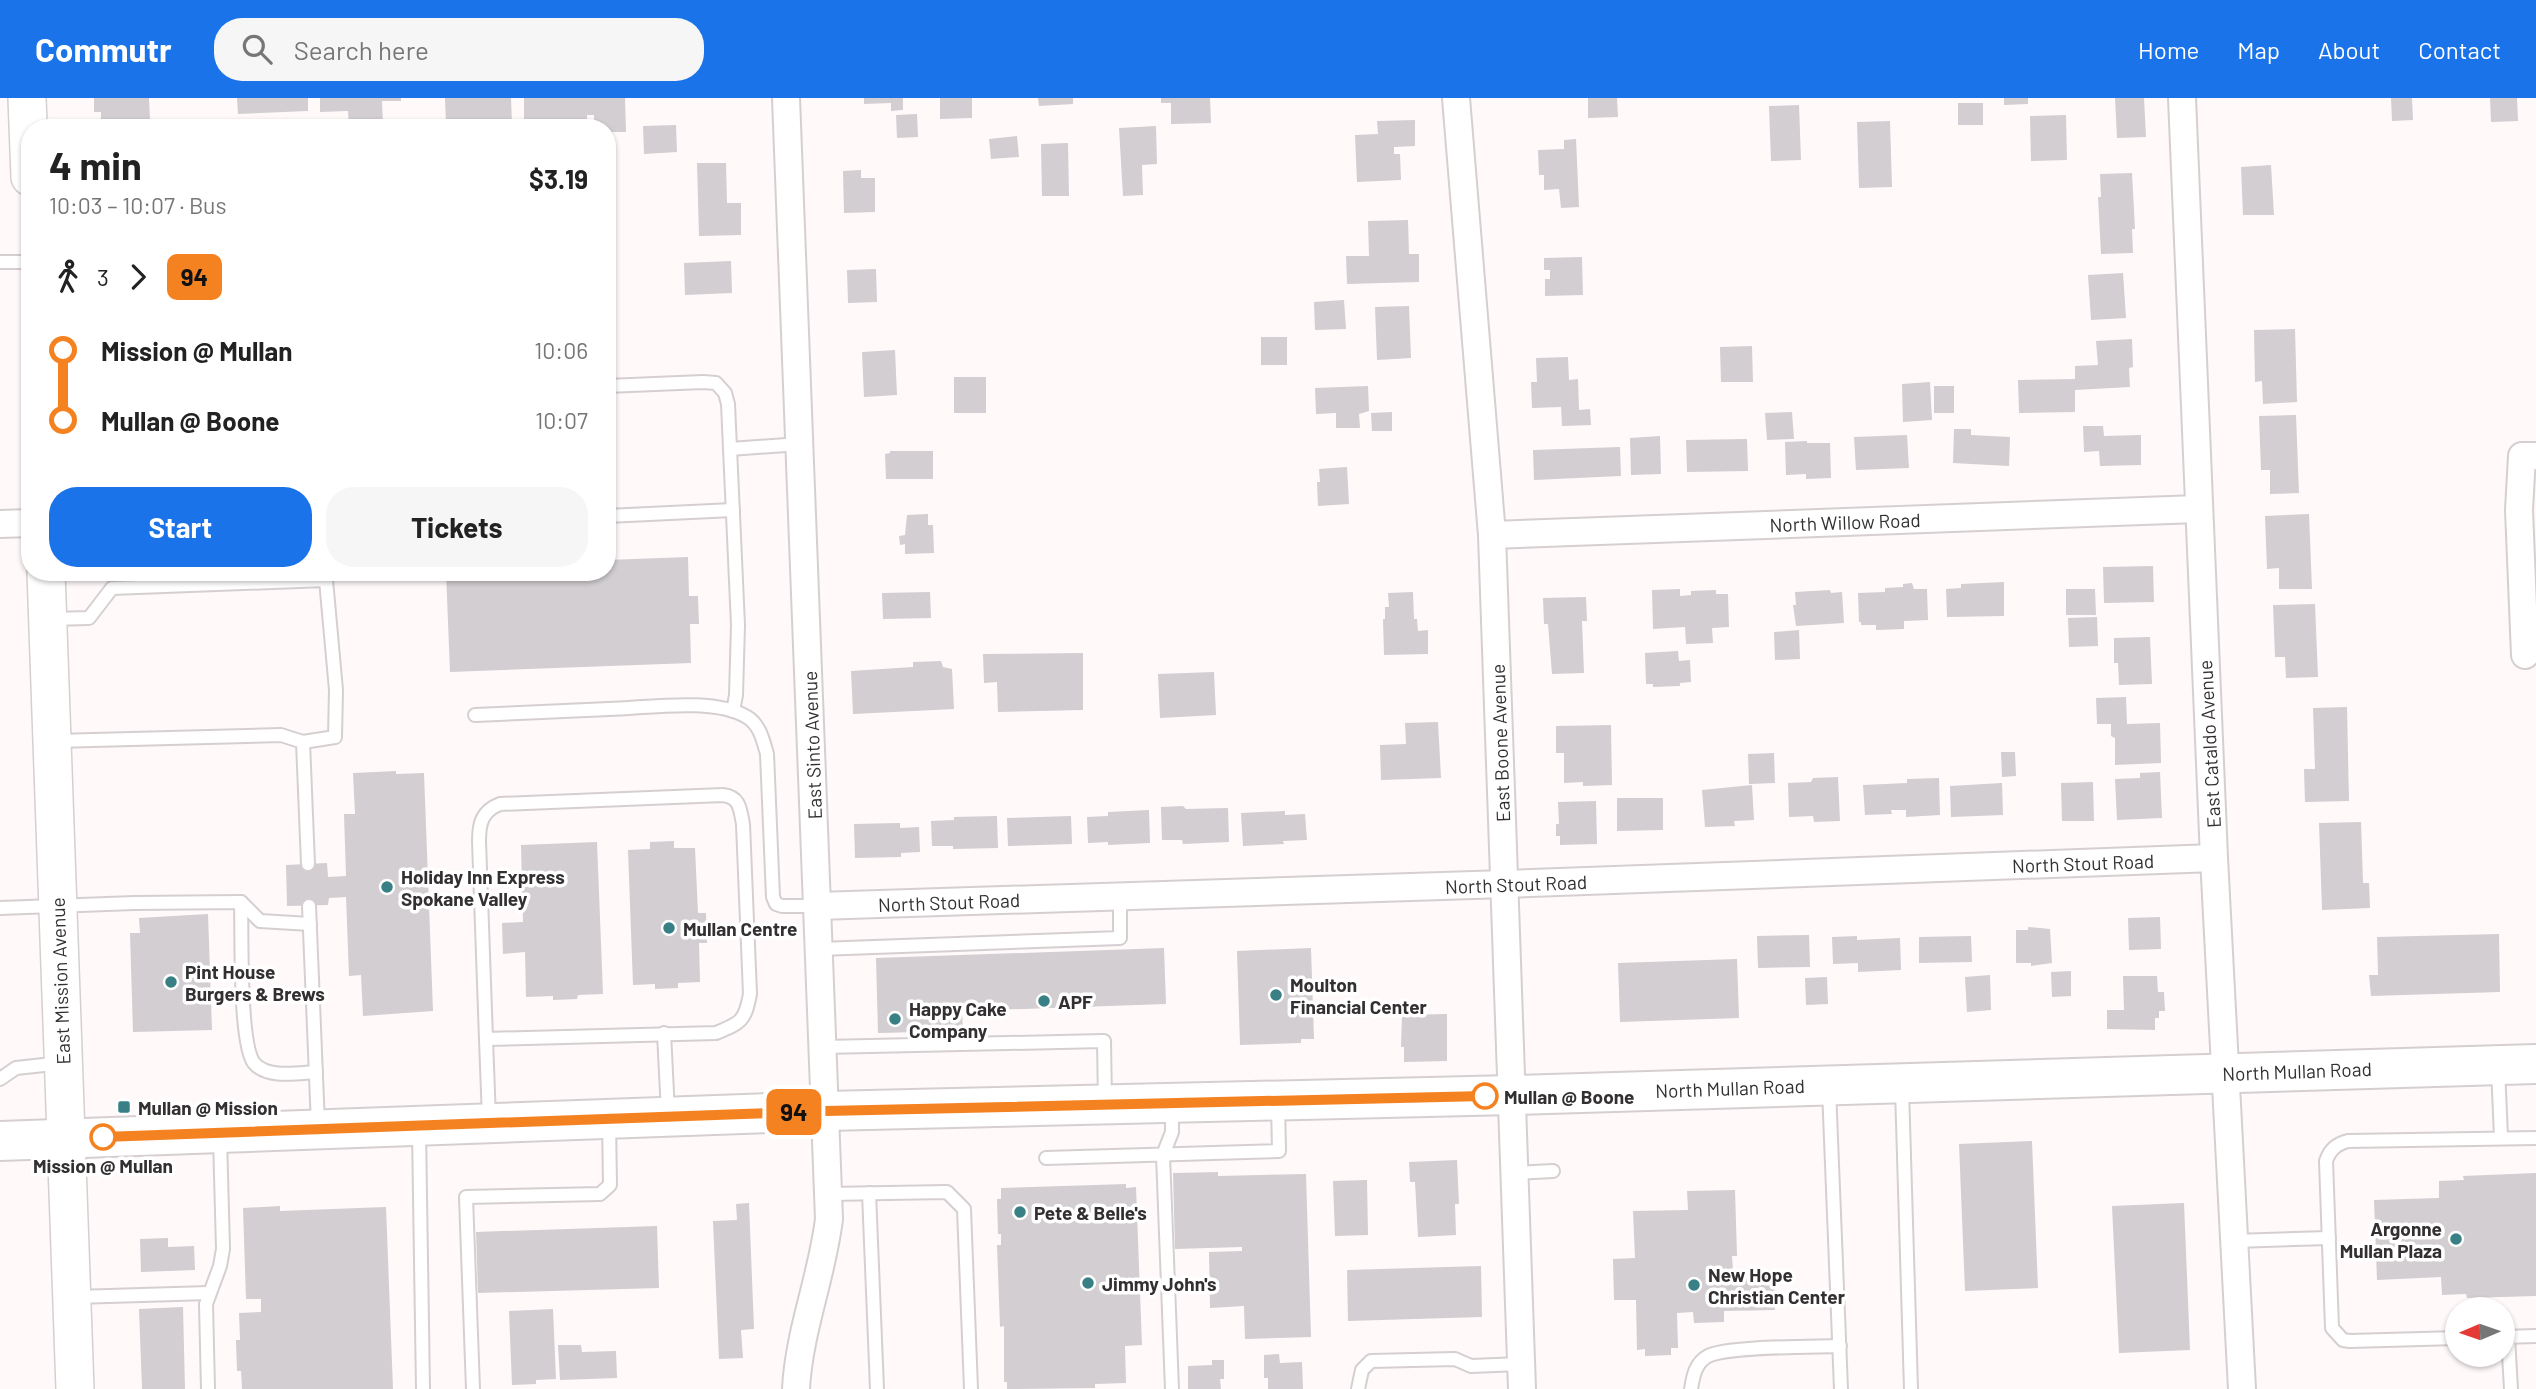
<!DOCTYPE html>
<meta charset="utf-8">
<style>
body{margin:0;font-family:Barlow,sans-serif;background:#f6f6f6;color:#222;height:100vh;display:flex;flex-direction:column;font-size:26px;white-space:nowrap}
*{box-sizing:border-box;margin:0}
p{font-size:23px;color:#767676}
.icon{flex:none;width:38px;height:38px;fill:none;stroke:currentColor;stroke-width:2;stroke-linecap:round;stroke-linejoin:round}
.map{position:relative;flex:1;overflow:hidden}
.side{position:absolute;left:21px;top:21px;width:595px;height:462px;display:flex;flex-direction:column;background:#fff;border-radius:28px;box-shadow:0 2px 5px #0004}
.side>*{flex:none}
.badge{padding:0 14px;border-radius:10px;font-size:24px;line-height:46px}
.needle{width:46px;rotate:268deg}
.fabs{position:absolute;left:2445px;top:1199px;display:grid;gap:14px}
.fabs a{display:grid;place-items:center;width:70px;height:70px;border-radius:50%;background:#fff;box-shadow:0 2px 5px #0004;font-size:35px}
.map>.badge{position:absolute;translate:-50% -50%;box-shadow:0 0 0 4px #fff}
.legs{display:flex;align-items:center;gap:10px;height:77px;padding:0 28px;font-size:23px}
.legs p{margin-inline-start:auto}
.headline{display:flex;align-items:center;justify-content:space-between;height:119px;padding:0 28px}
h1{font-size:38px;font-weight:700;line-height:52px}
.cta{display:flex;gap:14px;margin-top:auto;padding:14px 28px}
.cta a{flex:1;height:80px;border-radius:28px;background:#1a73e8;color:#fff;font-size:28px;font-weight:700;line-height:80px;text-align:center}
.cta a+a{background:#f6f6f6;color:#222}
ul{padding:0 28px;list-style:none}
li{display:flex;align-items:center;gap:24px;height:70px;font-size:26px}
li i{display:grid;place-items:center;width:10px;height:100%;margin:0 9px;background:currentColor}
li i::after{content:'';width:18px;height:18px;margin:-9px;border:5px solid;border-radius:50%;background:#fff}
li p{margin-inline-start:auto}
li:first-child i{background:linear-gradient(#0000 50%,currentColor 0)}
li:last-child i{background:linear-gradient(currentColor 50%,#0000 0)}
header{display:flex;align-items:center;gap:42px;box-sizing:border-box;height:98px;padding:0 35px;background:#1a73e8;color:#fff}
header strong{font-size:33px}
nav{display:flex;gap:38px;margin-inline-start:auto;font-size:24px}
.search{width:490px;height:63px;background:#f6f6f6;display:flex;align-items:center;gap:18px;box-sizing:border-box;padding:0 24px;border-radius:28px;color:#767676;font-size:26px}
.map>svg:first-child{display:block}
.building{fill:#d2ced1}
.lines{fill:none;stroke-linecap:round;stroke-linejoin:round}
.lane-casing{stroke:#d6cfd1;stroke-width:16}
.street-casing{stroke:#d6cfd1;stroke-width:30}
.secondary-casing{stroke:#d6cfd1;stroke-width:40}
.primary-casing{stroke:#d6cfd1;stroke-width:42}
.lane{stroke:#fff;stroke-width:12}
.street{stroke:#fff;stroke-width:26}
.secondary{stroke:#fff;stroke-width:37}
.primary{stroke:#fff;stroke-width:38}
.line-1-casing{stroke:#fff;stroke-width:16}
.line-1{stroke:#f58220;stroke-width:10}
.poi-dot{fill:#388085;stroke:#fff;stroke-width:2.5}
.stop-1-dot{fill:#fff;stroke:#f58220;stroke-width:3.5}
.labels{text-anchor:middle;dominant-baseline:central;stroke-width:7;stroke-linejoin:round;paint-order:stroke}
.street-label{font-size:19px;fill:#333031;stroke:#fff}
.poi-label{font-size:19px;font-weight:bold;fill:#333031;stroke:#fff;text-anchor:start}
.stop-label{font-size:19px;font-weight:bold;fill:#333031;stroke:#fff;text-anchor:start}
</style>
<header>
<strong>Commutr</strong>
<div class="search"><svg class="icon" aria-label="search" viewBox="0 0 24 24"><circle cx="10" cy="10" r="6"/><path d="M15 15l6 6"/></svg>Search here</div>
<nav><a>Home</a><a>Map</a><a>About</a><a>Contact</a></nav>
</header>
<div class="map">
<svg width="2536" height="1291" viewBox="0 0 2536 1291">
<rect width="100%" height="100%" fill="#fff9fa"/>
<g class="building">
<path d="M94 0H149L150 22 101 24V14H94Z"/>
<path d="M237 0H308V13L238 16Z"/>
<path d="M320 0H401V3H382L383 27 349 28 348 13 320 14Z"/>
<path d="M445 0H511L512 27H446Z"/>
<path d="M524 0H625L626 34H607V30H594V17H587V22L524 24Z"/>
<path d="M864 0H903V12L891 13V5L864 6Z"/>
<path d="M940 0H972V20L940 21Z"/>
<path d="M1038 0H1073V6L1039 8Z"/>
<path d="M1161 0H1210L1211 25 1171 26V5H1161Z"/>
<path d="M1588 0H1617L1618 19 1588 20Z"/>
<path d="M2004 0H2028V6L2004 7Z"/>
<path d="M2115 0H2144L2146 39 2117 40Z"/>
<path d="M2391 0H2412L2413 22 2392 23Z"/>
<path d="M2490 0H2517L2518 23 2491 24Z"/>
<rect x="1958" y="5" width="25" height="22"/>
<path d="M1799 7 1801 62 1771 63 1769 8Z"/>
<path d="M917 16 918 39 897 40 896 17Z"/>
<path d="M2066 17 2067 62 2031 63 2030 18Z"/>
<path d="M1415 22V48L1394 49V56H1400L1401 82 1357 84 1355 37 1378 36 1377 23Z"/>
<path d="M1890 23 1892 89 1859 90 1857 24Z"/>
<path d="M676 27 677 54 644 56 643 28Z"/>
<path d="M1156 28 1157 66 1142 67 1143 97 1123 98 1119 30Z"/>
<path d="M1017 38 1019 59 991 61 989 41Z"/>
<path d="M1576 41 1579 109 1561 110 1559 91 1544 92V77H1539L1538 52 1564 51V42Z"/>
<path d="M1068 45 1069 98H1042L1041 46Z"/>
<path d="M697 65H726L727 105H741V137L699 138Z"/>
<path d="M2271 67 2274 117H2243L2241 69Z"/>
<path d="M861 72V80H875V114L844 115 843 73Z"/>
<path d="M2132 75 2135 131H2132L2133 155 2101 156 2098 99H2101L2100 76Z"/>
<path d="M1408 122 1409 156H1419V184L1347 186 1346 158H1369L1368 123Z"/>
<path d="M1582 159 1583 197 1545 198V181H1550V172H1544V160Z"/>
<path d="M731 163 732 195 685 197 684 165Z"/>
<path d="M876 171 877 204 848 205 847 172Z"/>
<path d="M2123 175 2126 220 2091 222 2088 177Z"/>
<path d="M1344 202 1346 231 1315 232 1314 204Z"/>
<path d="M1409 208 1411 260 1377 262 1375 209Z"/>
<path d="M2295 231 2297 304 2263 306 2262 283 2255 284 2254 232Z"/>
<rect x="1261" y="239" width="26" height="28"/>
<path d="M2132 241 2133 269 2129 270 2130 289 2075 292V314L2019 315 2018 282 2075 281V268L2098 267 2096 243Z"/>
<path d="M1752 248 1753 284H1721L1720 249Z"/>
<path d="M895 252 897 297 864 299 862 254Z"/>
<path d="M1568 259 1569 282 1578 281 1579 312 1590 311 1591 327 1562 328 1561 309 1532 310 1531 284H1537L1536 260Z"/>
<rect x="954" y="279" width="32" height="36"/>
<path d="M1930 284 1932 322 1903 324 1902 286Z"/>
<path d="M1368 288 1369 313 1359 316 1360 330H1336V315L1316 316 1315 290Z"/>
<rect x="1934" y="288" width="20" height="27"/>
<path d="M1392 314V333H1372L1371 315Z"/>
<path d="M1792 314 1794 341 1767 342 1765 315Z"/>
<path d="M2296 317 2299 395 2270 396V372H2261L2259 318Z"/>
<path d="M2083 328H2103L2104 338 2141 337V367L2100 368 2099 353 2084 354Z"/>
<path d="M1954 331H1971V337L2010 339 2009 368 1953 365Z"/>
<path d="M1907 337 1909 370 1856 372 1854 339Z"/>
<path d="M1660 338 1661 376 1631 377 1630 340Z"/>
<path d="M1747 341 1748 373 1687 374 1686 342Z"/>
<path d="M1807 343V345H1830L1831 380 1806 381V376L1786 377 1785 344Z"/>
<path d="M1620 349 1621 378 1534 382 1533 352Z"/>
<path d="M890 353H933V381H886L885 356 890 355Z"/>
<path d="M1347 369 1349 406 1318 408 1317 384H1320L1319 371Z"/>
<path d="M928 416V427H933L934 455 905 456V446L900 447 899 438 905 437 907 417Z"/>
<path d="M2309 416 2312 491H2279V470L2267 471 2265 418Z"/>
<path d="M688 459 689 498H698L699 526H690L691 565 450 574 446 474H607V462Z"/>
<path d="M2153 468 2154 504 2104 505 2103 469Z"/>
<path d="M2004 484V518L1947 519 1946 491 1961 490V486Z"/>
<path d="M1912 485 1914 491H1927L1928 522 1904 523V531L1876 532V527H1861V524H1859L1858 495 1885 494V490L1903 489V486Z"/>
<path d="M1680 491V498L1691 497V493L1716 492V496H1728L1729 529 1712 530 1713 545 1686 546 1685 529 1653 531 1652 492Z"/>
<path d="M2066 491H2095L2096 517H2066Z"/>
<path d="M1830 492 1831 495 1842 494 1844 525 1796 528 1793 507H1796L1795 494Z"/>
<path d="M930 494 931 520 883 521 882 495Z"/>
<path d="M1413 494 1414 521H1417L1418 533 1428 532V556L1384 557 1383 521H1385V509H1389L1388 495Z"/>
<path d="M1586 499 1587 523H1582L1584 575 1552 576 1548 526H1544L1543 500Z"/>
<path d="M2315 506 2318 579 2286 580 2285 559H2275L2273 507Z"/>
<path d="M2097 519 2098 548 2069 549 2068 520Z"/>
<path d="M1799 532 1800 561 1775 562 1774 534Z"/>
<path d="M2150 539 2152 586 2119 587 2118 565H2114V540Z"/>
<path d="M1678 553 1679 563 1690 562 1691 584 1680 585V588L1653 589V586H1646L1645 555Z"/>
<path d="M1083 555V612L998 614 997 584 984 585 983 556Z"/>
<path d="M941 563 943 569 952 571 954 611 853 616 851 573 913 569V564Z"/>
<path d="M1214 574 1216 617 1160 620 1158 576Z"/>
<path d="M2126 599 2127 626 2160 625 2161 665 2115 667V640L2111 638V626H2097L2096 600Z"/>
<path d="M2347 609 2349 703 2305 704 2304 671H2315L2313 610Z"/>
<path d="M1438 624 1441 680 1381 682 1380 647 1406 646 1405 625Z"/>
<path d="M1611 627 1612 687 1583 688V684L1564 685V655H1556V628Z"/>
<path d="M2001 654H2015L2016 678 2002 679Z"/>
<path d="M1774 655 1775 685 1749 686 1748 656Z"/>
<path d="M396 673V676L424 675 433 913 363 918 361 877 349 878 346 799 329 800 328 807 287 808 286 767 327 765 328 779 346 778 344 716H355L353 675Z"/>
<path d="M2160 674 2162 720 2117 722 2115 681 2140 680V675Z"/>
<path d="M1838 679 1840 723 1814 724 1813 718 1789 719 1788 685 1811 684 1813 680Z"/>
<path d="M1939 680 1940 717 1906 719V712H1891L1892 716 1865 717 1863 687 1907 685V681Z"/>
<path d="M2093 684 2094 723H2062L2061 685Z"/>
<path d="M2002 685 2003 717 1951 719 1950 688Z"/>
<path d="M1752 687 1754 722 1734 723 1735 728 1705 729 1702 692Z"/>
<path d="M1617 700H1663V732L1617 733Z"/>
<path d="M1596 703 1597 746 1560 747V738H1556V726H1559L1558 704Z"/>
<path d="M1183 708 1186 711 1228 710 1229 744 1183 746 1182 742H1162L1161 709Z"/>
<path d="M1149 712 1150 745 1108 747V744L1088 745 1087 719 1108 718V714Z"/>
<path d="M1285 713V717L1305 716 1307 742 1283 743 1284 746 1243 748 1241 715Z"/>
<path d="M997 718 998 750 953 751V748H932L931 723 954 722V719Z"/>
<path d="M1071 718 1072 746 1008 748 1007 720Z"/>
<path d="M2361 724 2363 785H2369L2370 810 2322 812 2319 725Z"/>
<path d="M900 725V730L919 729 920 754 901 755V759L855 760 854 726Z"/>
<path d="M674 743V750H695L698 815H706L707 845H699L700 884 678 885V890L655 891V886L633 887 628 752 650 751V744Z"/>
<path d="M597 744 603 896 578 897 577 901 553 902V898L526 899 525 854 503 856 502 825 523 824 521 747Z"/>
<path d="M208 816 212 932 133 934 130 835H140L139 820Z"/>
<path d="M2160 819 2161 851 2129 852 2128 820Z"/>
<path d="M2028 829 2050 831 2052 865 2031 868V865H2016V832H2028Z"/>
<path d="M2499 836 2500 894 2371 898 2369 877H2378L2377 839Z"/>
<path d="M1809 837 1810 869 1758 870 1757 838Z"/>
<path d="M1857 838V842L1900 840 1901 872 1858 874V865L1833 866 1832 839Z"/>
<path d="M1971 838 1972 864 1919 865V839Z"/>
<path d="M1164 850 1166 906 962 913 963 933 878 935 876 860Z"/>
<path d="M1311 850 1314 941H1301V945L1240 947 1237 853Z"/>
<path d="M1737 861 1739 920 1620 924 1618 865Z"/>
<path d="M2071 873V898L2052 899 2051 874Z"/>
<path d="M1990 877 1991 912 1967 914 1965 879Z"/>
<path d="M2123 878H2157L2158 894H2164L2165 913H2159V920H2155V932L2107 931V912H2124Z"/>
<path d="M1827 879 1828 906 1806 907 1805 880Z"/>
<path d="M1447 916V963L1404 964V949H1401L1402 917Z"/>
<path d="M2032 1043 2038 1190 1965 1193 1959 1046Z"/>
<path d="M1457 1062 1459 1106H1455L1456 1137 1418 1139 1415 1084H1410L1409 1064Z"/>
<path d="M1218 1074V1078L1306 1076 1311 1239 1245 1241 1244 1208 1210 1210 1209 1154 1242 1153V1149L1175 1151 1173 1075Z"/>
<path d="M2536 1075V1198L2467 1200 2466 1196 2442 1197 2441 1179 2377 1182 2374 1102 2439 1100V1083L2464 1082 2463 1078Z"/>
<path d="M1367 1082 1368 1137 1335 1138 1333 1083Z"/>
<path d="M1126 1086V1090L1136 1089 1142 1247 1125 1248 1126 1285 1095 1286V1290L1007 1291V1284H1004V1228L1000 1229 997 1147H1001V1136H998L997 1101H1001V1090Z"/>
<path d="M1735 1092 1737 1158H1732L1733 1172 1774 1171 1775 1212 1724 1213V1224L1694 1225 1693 1214 1677 1215 1678 1250H1671V1257L1645 1258V1251L1637 1252 1636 1202H1614L1613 1161 1635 1160 1633 1113 1688 1112 1687 1093Z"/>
<path d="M749 1105 754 1231 741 1232 743 1260 719 1261 713 1123 737 1122 736 1106Z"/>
<path d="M2184 1105 2190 1252 2119 1255 2112 1108Z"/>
<path d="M280 1108V1113L386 1109 393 1291H242L241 1273H237L236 1242H240L239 1215 261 1214V1201H246L243 1110Z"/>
<path d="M657 1128 659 1190 478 1195 476 1134Z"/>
<path d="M168 1140V1149L194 1148 195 1172 141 1174 140 1141Z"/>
<path d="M1481 1168 1482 1219 1348 1223 1347 1172Z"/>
<path d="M183 1209 185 1291H142L139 1211Z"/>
<path d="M553 1211 556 1281 536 1282V1286L512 1287 509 1213Z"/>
<path d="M558 1247H581L582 1254 616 1253 617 1280 560 1282Z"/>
<path d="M1279 1256 1280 1265 1302 1264 1303 1291H1268V1280H1264V1257Z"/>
<path d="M1212 1262H1224V1281H1220L1221 1291H1188V1268L1212 1267Z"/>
</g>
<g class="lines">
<defs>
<g id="lane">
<path d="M0 164H30"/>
<path d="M607 288 703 284 716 285 725 295 728 306 738 527 736 597 733 613"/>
<path d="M730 351 800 346"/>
<path d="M607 418 733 412"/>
<path d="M49 521 89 520 112 490 326 482 336 592 335 639 303 644"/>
<path d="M475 617C520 615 564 613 609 611 648 610 713 599 747 619 760 627 763 642 767 656L773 799 776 806 782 808H818"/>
<path d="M55 643 281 637 303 644 308 766"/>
<path d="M723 697C740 699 740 711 743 726L750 896C745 923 741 925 716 935L486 941 479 743C479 725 482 713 500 706Z"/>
<path d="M241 804C242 833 239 946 254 965 267 981 298 975 316 974"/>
<path d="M309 808 318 1027"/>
<path d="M0 810 134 805 241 804 260 823 310 826"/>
<path d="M819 851 1120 840V798"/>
<path d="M664 935 668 1015"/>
<path d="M486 941 489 1021"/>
<path d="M824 949 1104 943 1105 1003"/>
<path d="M2498 970 2501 1039"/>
<path d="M0 981 16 970 62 965"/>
<path d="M1829 991 1841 1291"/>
<path d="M1902 991 1911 1291"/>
<path d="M419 1032 423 1291"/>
<path d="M1046 1060 1279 1053 1278 1006"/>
<path d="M1515 1075 1553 1073"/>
<path d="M869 1095 877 1291"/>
<path d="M828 1096 947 1094 964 1111 971 1291"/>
<path d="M2234 1143 2329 1140"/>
<path d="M75 1199 209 1195"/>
<path d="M2502 1239 2536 1238"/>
<path d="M2508 1239 2511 1291"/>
<path d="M2457 1240 2350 1243 2343 1242 2332 1230 2326 1063C2330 1051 2337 1046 2348 1043L2536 1040"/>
<path d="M208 1291 206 1206 220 1168 223 1151 220 1039"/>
<path d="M473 1291 466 1099 600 1096 610 1087 609 1024"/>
<path d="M1172 1291 1163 1057 1172 1034V1010"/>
<path d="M1358 1291 1362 1272 1371 1263 1455 1261 1471 1268 1521 1266"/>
<path d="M1691 1291C1693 1279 1695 1265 1708 1258 1727 1248 1813 1249 1840 1248"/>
</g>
<g id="street">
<path d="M786 0 829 1121C822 1179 799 1233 796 1291"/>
<path d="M1456 0 1492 437 1522 1291"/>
<path d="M2182 0 2214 760 2242 1291"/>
<path d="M0 426 30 425"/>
<path d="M1492 437 2198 411"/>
<path d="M2525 557 2519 412 2522 358H2536"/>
<path d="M818 808 1505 786 2214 760"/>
</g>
<g id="secondary">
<path d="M27 0 30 79"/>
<path d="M46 474 75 1291"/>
</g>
<path id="primary" d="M0 1043 826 1013 1512 997 2536 966"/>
</defs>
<use href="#lane" class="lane-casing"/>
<use href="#street" class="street-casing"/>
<use href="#secondary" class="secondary-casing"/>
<use href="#primary" class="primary-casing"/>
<use href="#lane" class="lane"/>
<use href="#street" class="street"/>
<use href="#secondary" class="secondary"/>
<use href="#primary" class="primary"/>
</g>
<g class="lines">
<defs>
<path id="line-1" d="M103 1039 826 1013 1485 998"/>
</defs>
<use href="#line-1" class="line-1-casing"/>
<use href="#line-1" class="line-1"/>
</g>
<g class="poi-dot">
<circle cx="387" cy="789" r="7"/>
<circle cx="669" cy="830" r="7"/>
<circle cx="171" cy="884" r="7"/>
<circle cx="1276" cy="897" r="7"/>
<circle cx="1044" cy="903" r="7"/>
<circle cx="895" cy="921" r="7"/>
<rect x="117" y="1002" width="14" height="14" rx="3.5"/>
<circle cx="1020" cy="1114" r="7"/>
<circle cx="2456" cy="1141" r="7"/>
<circle cx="1088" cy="1185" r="7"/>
<circle cx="1694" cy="1187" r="7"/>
</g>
<g class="stop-1-dot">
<circle cx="1485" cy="998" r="12"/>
<circle cx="103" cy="1039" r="12"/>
</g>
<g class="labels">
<g class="street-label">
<text transform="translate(1845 424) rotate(-2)">North Willow Road</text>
<text transform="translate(1500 645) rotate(-92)">East Boone Avenue</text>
<text transform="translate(2209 646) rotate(-93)">East Cataldo Avenue</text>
<text transform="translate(812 647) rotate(-92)">East Sinto Avenue</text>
<text transform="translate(2083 765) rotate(-2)">North Stout Road</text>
<text transform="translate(1516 786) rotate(-2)">North Stout Road</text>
<text transform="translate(949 804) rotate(-2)">North Stout Road</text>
<text transform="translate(60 883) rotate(-92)">East Mission Avenue</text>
<text transform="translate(2297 973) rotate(-2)">North Mullan Road</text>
<text transform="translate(1730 990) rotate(-2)">North Mullan Road</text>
</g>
<g class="poi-label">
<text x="401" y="778">Holiday Inn Express<tspan x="401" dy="22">Spokane Valley</tspan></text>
<text x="683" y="830">Mullan Centre</text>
<text x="185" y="873">Pint House<tspan x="185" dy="22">Burgers &amp; Brews</tspan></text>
<text x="1290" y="886">Moulton<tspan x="1290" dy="22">Financial Center</tspan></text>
<text x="1058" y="903">APF</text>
<text x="909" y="910">Happy Cake<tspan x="909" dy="22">Company</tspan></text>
<text x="138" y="1009">Mullan @ Mission</text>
<text x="1034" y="1114">Pete &amp; Belle's</text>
<text x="2442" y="1130" text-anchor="end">Argonne<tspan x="2442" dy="22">Mullan Plaza</tspan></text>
<text x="1708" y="1176">New Hope<tspan x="1708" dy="22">Christian Center</tspan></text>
<text x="1102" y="1185">Jimmy John's</text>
</g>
<g class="stop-label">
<text x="1504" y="998">Mullan @ Boone</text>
<text x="103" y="1067" text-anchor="middle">Mission @ Mullan</text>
</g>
</g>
</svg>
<div class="fabs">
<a><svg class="needle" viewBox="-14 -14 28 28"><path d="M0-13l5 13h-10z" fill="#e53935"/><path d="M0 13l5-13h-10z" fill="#767676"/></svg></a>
</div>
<b class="badge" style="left:794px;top:1014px;background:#f58220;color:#111">94</b>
<section class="side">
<div class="headline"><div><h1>4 min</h1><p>10:03 – 10:07 · Bus</p></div><b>$3.19</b></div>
<div class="legs"><svg class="icon" aria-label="walk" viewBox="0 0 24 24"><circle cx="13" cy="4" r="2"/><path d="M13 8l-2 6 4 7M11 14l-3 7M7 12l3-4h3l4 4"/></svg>3<svg class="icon" aria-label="forward" viewBox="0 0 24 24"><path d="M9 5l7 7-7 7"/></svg><b class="badge" style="background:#f58220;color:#111">94</b></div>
<ul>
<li><i style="color:#f58220"></i><b>Mission @ Mullan</b><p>10:06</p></li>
<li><i style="color:#f58220"></i><b>Mullan @ Boone</b><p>10:07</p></li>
</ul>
<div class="cta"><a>Start</a><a>Tickets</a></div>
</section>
</div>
